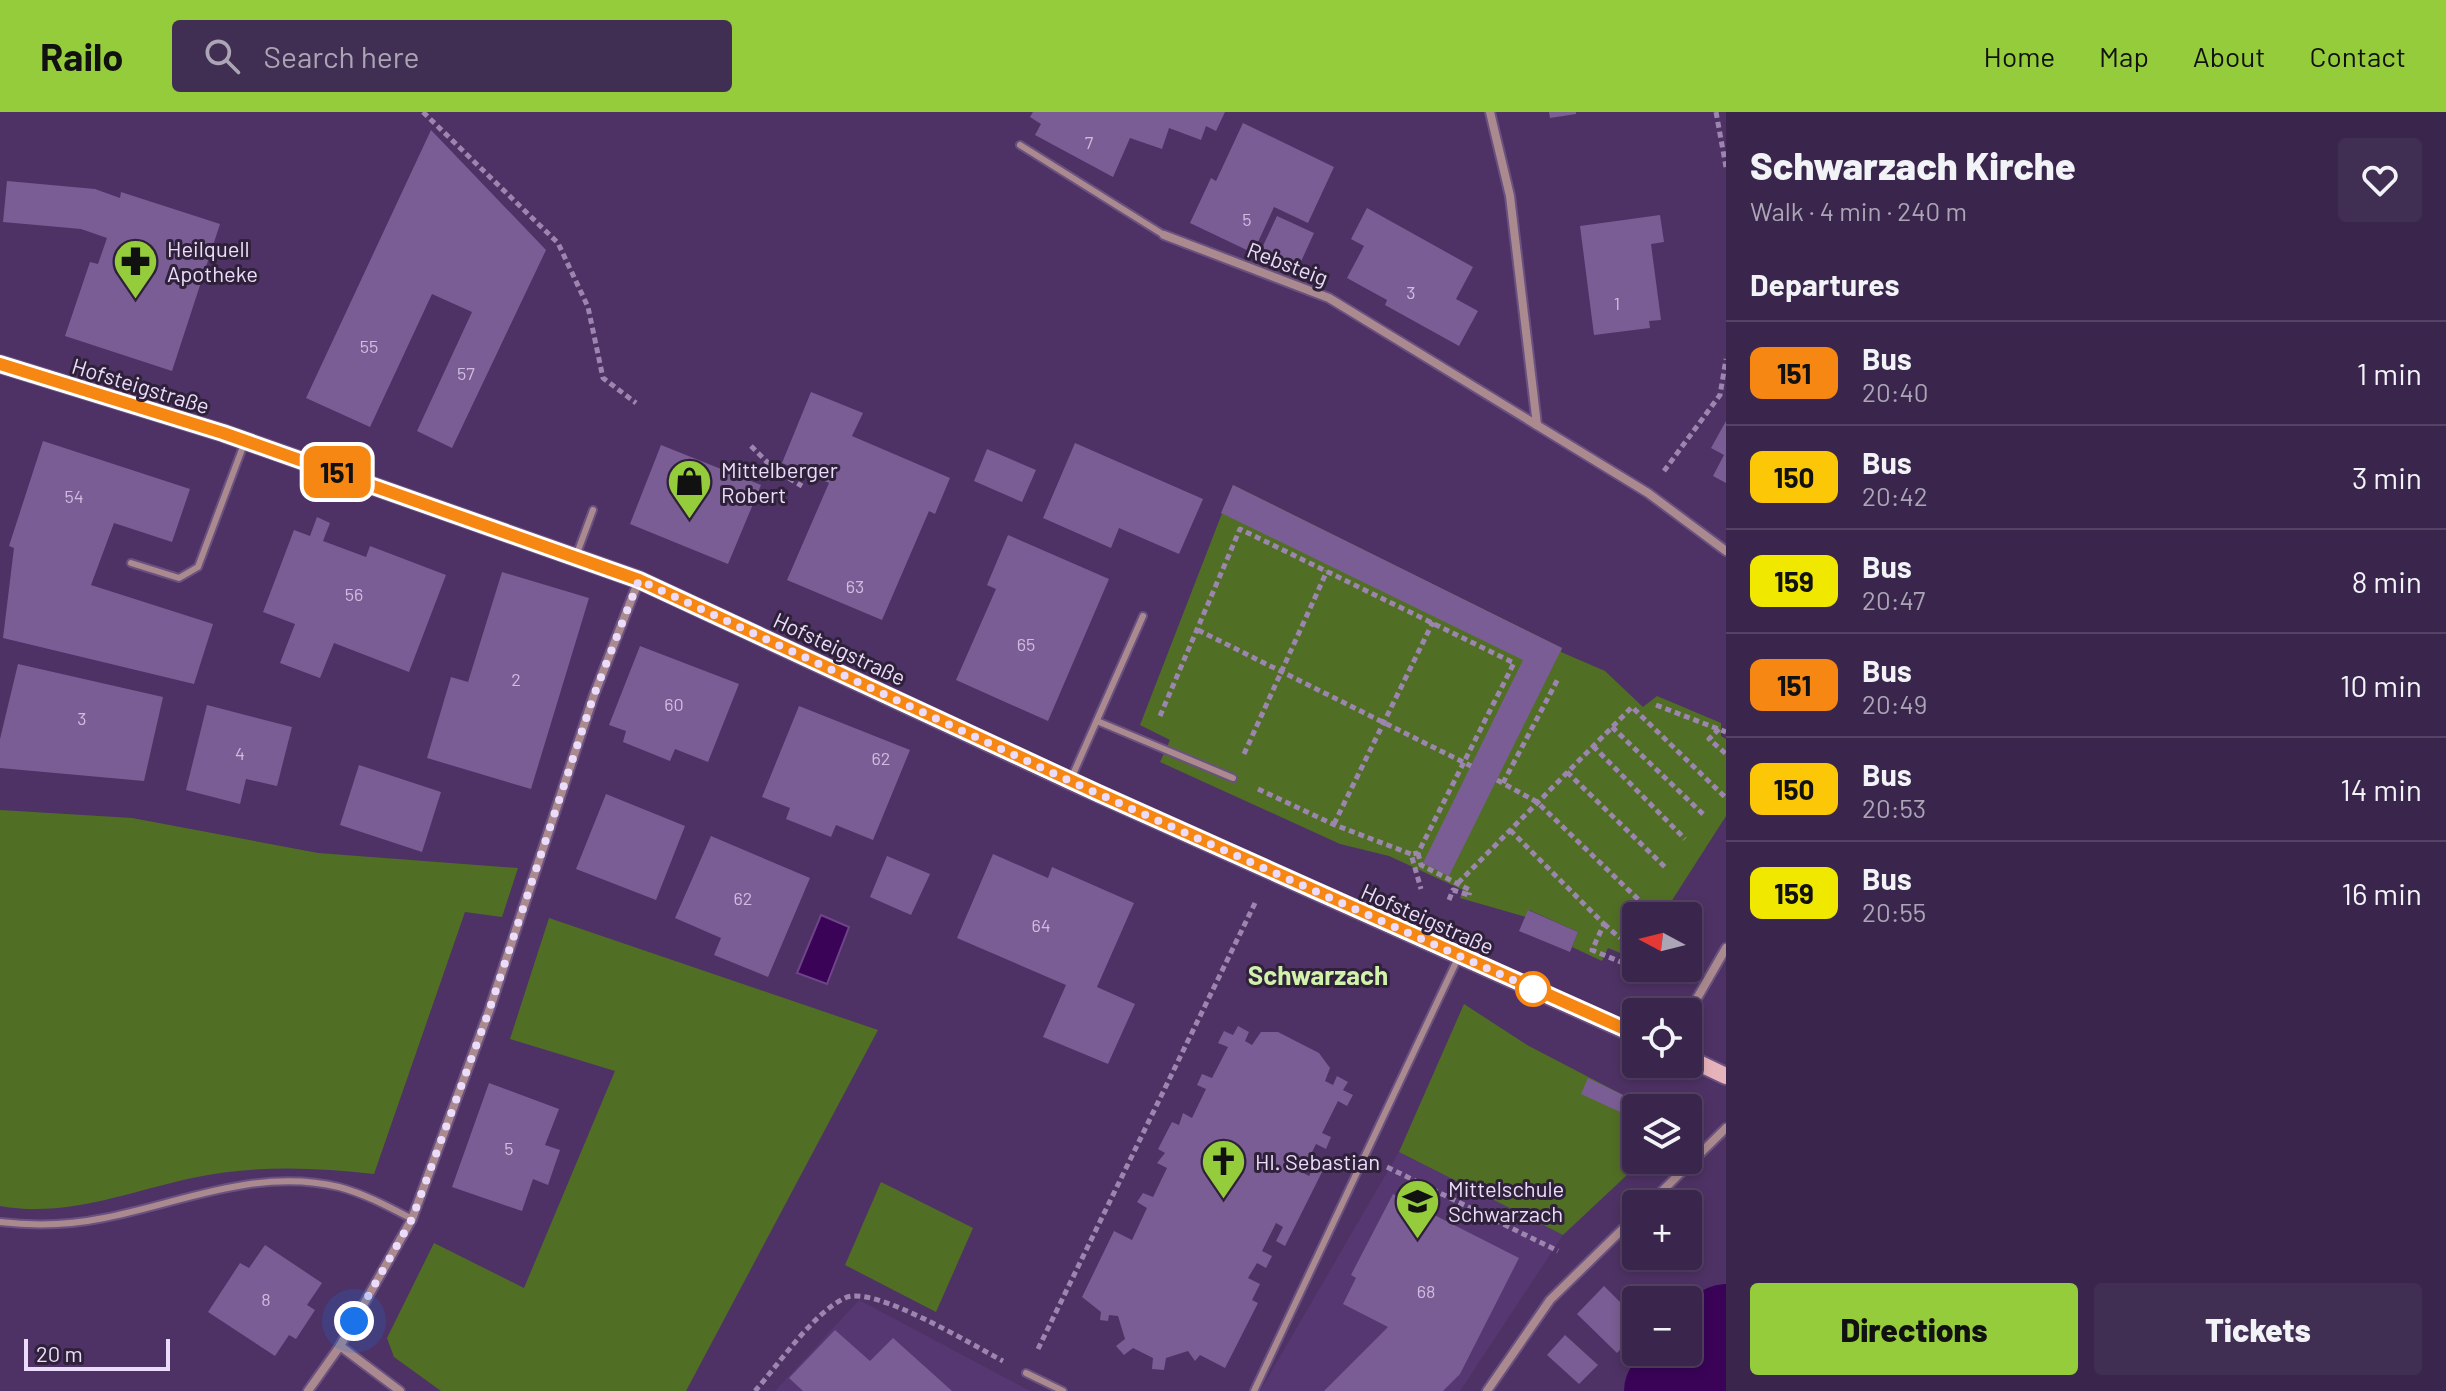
<!DOCTYPE html>
<meta charset="utf-8">
<style>
body{margin:0;font-family:Barlow,sans-serif;background:#412e53;color:#f1f3f6;height:100vh;display:flex;flex-direction:column;font-size:30px;white-space:nowrap}
*{box-sizing:border-box;margin:0}
p{font-size:26px;color:#aba5b5}
.icon{flex:none;width:44px;height:44px;fill:none;stroke:currentColor;stroke-width:2;stroke-linecap:round;stroke-linejoin:round}
.map{position:relative;flex:1;overflow:hidden}
.side{display:flex;flex-direction:column;background:#3a264c;width:720px}
.side>*{flex:none}
.badge{padding:0 16px;border-radius:12px;font-size:28px;line-height:52px}
.needle{width:52px;rotate:277deg}
.buttons{position:absolute;left:1622px;top:790px;display:grid;gap:16px}
.buttons a{display:grid;place-items:center;width:80px;height:80px;border-radius:8px;background:#3a264c;box-shadow:0 4px 12px #0003,0 0 0 2px #544364;font-size:40px}
.scale{position:absolute;left:24px;bottom:20px;width:146px;box-sizing:border-box;padding-left:8px;border:4px solid #ecdcfb;border-top:0;font-size:22px;line-height:28px;white-space:nowrap;color:#ecdcfb;-webkit-text-stroke:6px #2e2139;paint-order:stroke}
.you{position:absolute;width:40px;height:40px;margin:-20px;border:6px solid #fff;border-radius:50%;background:#1a73e8;box-shadow:0 0 0 12px #1a73e833}
.map>.badge{position:absolute;translate:-50% -50%;box-shadow:0 0 0 4px #fff}
h2{padding:0 24px;font-size:30px;line-height:72px}
.round{display:grid;place-items:center;flex:none;width:84px;height:84px;border-radius:8px;background:#412e53}
.overview{display:flex;align-items:center;justify-content:space-between;height:136px;padding:0 24px}
h1{font-size:38px;font-weight:800;line-height:60px}
.primary-button{display:flex;gap:16px;margin-top:auto;padding:16px 24px}
.primary-button a{flex:1;height:92px;border-radius:8px;background:#95cc3b;color:#111;font-size:32px;font-weight:800;line-height:92px;text-align:center}
.primary-button a+a{background:#412e53;color:#f1f3f6}
ul{padding:0;list-style:none}
li{display:flex;align-items:center;gap:24px;height:104px;padding:0 24px;border-top:2px solid #544364}
li div{flex:1}
li b{display:block;font-size:30px}
li em{font-style:normal}
li .badge{min-width:88px;font-weight:700;text-align:center}
header{display:flex;align-items:center;gap:48px;box-sizing:border-box;height:112px;padding:0 40px;background:#95cc3b;color:#111}
header strong{font-size:38px}
nav{display:flex;gap:44px;margin-inline-start:auto;font-size:28px}
.search{width:560px;height:72px;background:#412e53;display:flex;align-items:center;gap:20px;box-sizing:border-box;padding:0 28px;border-radius:8px;color:#aba5b5;font-size:30px}
main{display:flex;flex:1;min-height:0}
.map>svg:first-child{display:block}
.built{fill:#573771}
.green{fill:#516e25}
.water{fill:#3a0358;stroke:#6f4489;stroke-width:2}
.lines{fill:none;stroke-linecap:round;stroke-linejoin:round}
.river{stroke:#3a0358;stroke-width:88}
.building{fill:#7a5d94}
.service-casing{stroke:#6a5180;stroke-width:10}
.minor-casing{stroke:#6a5180;stroke-width:12}
.secondary-casing{stroke:#6a5180;stroke-width:20}
.path{stroke:#9c86af;stroke-width:5;stroke-dasharray:6 4;stroke-linecap:butt}
.service{stroke:#ab8a8f;stroke-width:6}
.minor{stroke:#ab8a8f;stroke-width:8}
.secondary{stroke:#e7b3bb;stroke-width:16}
.line-casing{stroke:#fff;stroke-width:18}
.line{stroke:#f68712;stroke-width:12}
.walk{stroke:#ecdcfb;stroke-width:8;stroke-dasharray:0 14.4}
.stop-dot{fill:#fff;stroke:#f68712;stroke-width:4}
.labels{text-anchor:middle;dominant-baseline:central;stroke-width:6;stroke-linejoin:round;paint-order:stroke}
.number-label{font-size:18px;fill:#d0bce1}
.poi-label{font-size:22px;fill:#ecdcfb;stroke:#2e2139;text-anchor:start}
.street-label{font-size:22px;fill:#ecdcfb;stroke:#2e2139}
.quarter-label{font-size:26px;font-weight:bold;fill:#d1f2aa;stroke:#2e2139}
</style>
<header>
<strong>Railo</strong>
<div class="search"><svg class="icon" aria-label="search" viewBox="0 0 24 24"><circle cx="10" cy="10" r="6"/><path d="M15 15l6 6"/></svg>Search here</div>
<nav><a>Home</a><a>Map</a><a>About</a><a>Contact</a></nav>
</header>
<main>
<div class="map">
<svg width="1726" height="1279" viewBox="0 0 1726 1279">
<rect width="100%" height="100%" fill="#4e3265"/>
<g class="built">
<path d="M1399 1040 1563 1123 1460 1279H1260Z"/>
<path d="M859 1188 1030 1279H775Z"/>
</g>
<g class="green">
<path d="M1233 373 1562 536 1561 540 1605 559 1643 595 1657 584 1721 611V624L1726 627V704L1662 804H1636L1635 847 1608 836 1602 849 1572 835 1578 820 1529 798 1526 805 1460 786 1463 778 1389 744 1340 732 1160 650 1170 628 1140 613Z"/>
<path d="M0 698 132 706 318 741 518 756 502 805 465 800 374 1062C313 1055 252 1053 192 1066 127 1080 67 1106 0 1094Z"/>
<path d="M549 806 878 918 686 1279H441L394 1245 387 1226 434 1131 524 1176 615 959 510 927Z"/>
<path d="M1464 892 1527 933 1648 996H1636V1048H1643L1563 1123 1399 1040Z"/>
<path d="M881 1070 973 1116 936 1200 845 1153Z"/>
</g>
<path class="water" d="M821 803 849 815 827 872 797 861Z"/>
<g class="lines">
<path class="river" d="M1668 1279 1726 1216"/>
</g>
<g class="building">
<path d="M1033 0H1225L1216 19 1206 14 1201 28 1169 16 1162 37 1130 26 1113 65 1035 23 1041 12 1030 5Z"/>
<path d="M1549 0H1576V2L1550 6Z"/>
<path d="M1243 11 1334 55 1308 111 1274 95 1253 141 1190 111 1211 66 1216 69Z"/>
<path d="M431 18 546 138 452 336 417 319 472 200 432 182 370 315 306 286Z"/>
<path d="M7 69 95 77 120 86 121 80 220 112 172 259 65 224 90 150 98 152 107 126 81 117 3 110Z"/>
<path d="M1367 96 1473 155 1456 187 1478 199 1459 234 1385 193 1387 188 1347 166 1364 134 1351 127Z"/>
<path d="M1660 103 1664 130 1651 132 1661 208 1649 209 1650 216 1594 223 1580 114Z"/>
<path d="M1277 104 1314 121 1299 154 1262 136Z"/>
<path d="M811 280 863 301 852 324 950 366 935 402 929 399 882 508 787 468 829 371 782 351Z"/>
<path d="M1726 309V371L1713 364 1724 343 1711 336Z"/>
<path d="M43 329 190 377 172 430 114 411 91 473 213 512 194 572 3 526 14 436 9 434Z"/>
<path d="M1075 331 1203 387 1179 442 1119 416 1111 436 1043 406Z"/>
<path d="M661 333 761 373 728 452 630 412Z"/>
<path d="M987 337 1036 358 1022 390 974 369Z"/>
<path d="M1233 373 1562 536 1449 764 1423 751 1523 548 1221 401Z"/>
<path d="M317 405 330 411 323 429 366 445 370 434 446 463 409 560 334 531 320 566 280 551 295 512 263 500 294 418 310 424Z"/>
<path d="M1008 423 1109 467 1048 609 956 568 996 477 987 473Z"/>
<path d="M502 460 589 486 531 677 427 646 451 565 468 570Z"/>
<path d="M640 534 739 572 708 650 675 637 670 649 623 630 626 619 609 613Z"/>
<path d="M18 552 163 585 144 669 0 656V627Z"/>
<path d="M207 593 292 615 277 674 246 667 240 692 186 678Z"/>
<path d="M799 594 910 638 873 728 836 713 831 725 786 707 790 696 762 685Z"/>
<path d="M359 653 441 680 422 740 340 713Z"/>
<path d="M606 682 685 714 656 788 576 757Z"/>
<path d="M711 724 810 766 768 865 714 843 721 826 675 806Z"/>
<path d="M993 742 1048 766 1052 755 1134 791 1097 875 1135 892 1108 952 1043 925 1066 873 957 826Z"/>
<path d="M887 744 930 762 911 803 870 785Z"/>
<path d="M1528 798 1578 820 1570 840 1519 819Z"/>
<path d="M1238 914 1249 920 1245 929 1252 933 1261 920H1278L1319 941 1330 956 1325 969 1333 973 1337 964 1348 970 1343 978 1353 983 1347 994 1338 989 1322 1021 1331 1025 1326 1037 1316 1032 1302 1060 1309 1064 1316 1050 1325 1054 1285 1134 1276 1129 1283 1115 1276 1111 1262 1139 1272 1144 1266 1156 1257 1151 1248 1166 1260 1172 1252 1188 1258 1191 1225 1256 1200 1243 1195 1249 1188 1239 1166 1246 1164 1258 1152 1257 1153 1246 1133 1236 1124 1243 1116 1234 1125 1227 1118 1204 1109 1203 1108 1209 1100 1208 1101 1200 1082 1185 1114 1119 1132 1128 1147 1096 1137 1090 1143 1081 1153 1085 1167 1056 1157 1051 1165 1041 1158 1037 1172 1010 1179 1013 1183 1001 1192 1006 1206 977 1197 973 1202 962 1212 966 1228 935 1218 931 1224 919 1233 923Z"/>
<path d="M1588 966 1627 985 1620 1000 1581 982Z"/>
<path d="M489 971 559 997 545 1033 560 1038 548 1073 533 1067 522 1099 452 1075Z"/>
<path d="M1393 1082 1519 1146 1460 1262 1443 1279H1324L1388 1215 1343 1192 1356 1166 1351 1163Z"/>
<path d="M265 1133 322 1171 307 1193 315 1198 296 1227 289 1223 275 1244 208 1200 240 1151 249 1156Z"/>
<path d="M1604 1174 1636 1206V1222L1617 1241 1577 1202Z"/>
<path d="M835 1218 870 1249 893 1226 952 1279H803L789 1266Z"/>
<path d="M1565 1223 1598 1253 1579 1272 1547 1243Z"/>
</g>
<g class="lines">
<defs>
<g id="service">
<path d="M1020 33 1164 123"/>
<path d="M576 444 593 398"/>
<path d="M131 451 179 466 198 455 244 332"/>
<path d="M1097 609 1233 666"/>
<path d="M1070 669 1143 504"/>
<path d="M0 1110C34 1114 70 1113 104 1106 181 1091 258 1055 339 1075 365 1082 389 1095 412 1107"/>
<path d="M1026 1261 1063 1279"/>
<path d="M1254 1279 1459 844"/>
</g>
<g id="minor">
<path d="M1490 0 1510 84 1537 313"/>
<path d="M1164 123 1329 186 1648 381 1726 439"/>
<path d="M1688 902 1726 836"/>
<path d="M1649 1092 1726 1016"/>
<path d="M340 1234 400 1279"/>
<path d="M308 1279 340 1234 412 1107 489 899 594 583 639 468"/>
<path d="M1487 1279 1550 1188 1636 1104"/>
</g>
<g id="secondary">
<path d="M0 252 223 321 639 468 1070 669 1636 923"/>
<path d="M1688 946 1726 964"/>
</g>
</defs>
<use href="#service" class="service-casing"/>
<use href="#minor" class="minor-casing"/>
<use href="#secondary" class="secondary-casing"/>
<g class="path">
<path d="M423 0 558 131 588 195 603 266 636 291"/>
<path d="M1716 0 1726 55"/>
<path d="M751 334 775 358 802 374"/>
<path d="M1664 359 1720 283 1726 247"/>
<path d="M1198 518 1471 654"/>
<path d="M1656 593 1726 620"/>
<path d="M1160 604 1240 417 1514 551 1418 741 1411 742"/>
<path d="M1612 615 1704 703"/>
<path d="M1719 617 1709 627 1726 642"/>
<path d="M1593 634 1685 727"/>
<path d="M1244 642 1327 459"/>
<path d="M1567 660 1667 757"/>
<path d="M1497 668 1537 690 1642 791"/>
<path d="M1503 671 1559 565"/>
<path d="M1258 677 1335 713 1411 742 1421 777"/>
<path d="M1334 712 1433 510"/>
<path d="M1510 718 1604 812 1592 838 1640 858"/>
<path d="M1418 741 1421 753 1470 778 1469 783"/>
<path d="M1458 771 1632 595 1725 685"/>
<path d="M1449 788 1453 778 1469 783"/>
<path d="M1604 812 1620 826"/>
<path d="M1387 1055 1558 1139"/>
<path d="M1038 1237 1256 789"/>
<path d="M755 1279C779 1252 813 1201 845 1186 873 1172 974 1234 1003 1249"/>
</g>
<use href="#service" class="service"/>
<use href="#minor" class="minor"/>
<use href="#secondary" class="secondary"/>
</g>
<g class="lines">
<defs>
<path id="line" d="M0 252 223 321 639 468 1098 681 1636 922"/>
</defs>
<use href="#line" class="line-casing"/>
<use href="#line" class="line"/>
<path class="walk" d="M354 1209 412 1107 489 899 594 583 639 468 1070 669 1533 877"/>
</g>
<defs>
<symbol id="pharmacy-pin" viewBox="-11 -11 22 30"><path d="M0 17L-7.5 6A9.5 9.5 0 1 1 7.5 6Z" fill="#95cc3b" stroke="#2e2139"/><path d="M-2-6h4v4h4v4h-4v4h-4v-4h-4v-4h4Z" fill="#111"/></symbol>
<symbol id="shop-pin" viewBox="-11 -11 22 30"><path d="M0 17L-7.5 6A9.5 9.5 0 1 1 7.5 6Z" fill="#95cc3b" stroke="#2e2139"/><path d="M-5-2.5h2.3a2.7 3.5 0 0 1 5.4 0H5L5.5 6h-11ZM-1.5-2.5h3a1.5 2.3 0 0 0-3 0Z" fill="#111"/></symbol>
<symbol id="church-pin" viewBox="-11 -11 22 30"><path d="M0 17L-7.5 6A9.5 9.5 0 1 1 7.5 6Z" fill="#95cc3b" stroke="#2e2139"/><path d="M-1.2-6h2.4v3.5h3.3v2.4h-3.3V6h-2.4V-.1h-3.3v-2.4h3.3Z" fill="#111"/></symbol>
<symbol id="school-pin" viewBox="-11 -11 22 30"><path d="M0 17L-7.5 6A9.5 9.5 0 1 1 7.5 6Z" fill="#95cc3b" stroke="#2e2139"/><path d="M0-5L7-2L0 1L-7-2ZM-4 1L0 2.5L4 1V4Q0 6-4 4Z" fill="#111"/></symbol>
</defs>
<g fill-rule="evenodd">
<use href="#pharmacy-pin" x="110" y="124" width="51" height="69"/>
<use href="#shop-pin" x="664" y="344" width="51" height="69"/>
<use href="#church-pin" x="1198" y="1024" width="51" height="69"/>
<use href="#school-pin" x="1392" y="1064" width="51" height="69"/>
</g>
<circle class="stop-dot" cx="1533" cy="877" r="16"/>
<g class="labels">
<g class="number-label">
<text x="1089" y="30">7</text>
<text x="1247" y="107">5</text>
<text x="1411" y="180">3</text>
<text x="1617" y="191">1</text>
<text x="369" y="234">55</text>
<text x="466" y="261">57</text>
<text x="74" y="384">54</text>
<text x="855" y="474">63</text>
<text x="354" y="482">56</text>
<text x="1026" y="532">65</text>
<text x="516" y="567">2</text>
<text x="674" y="592">60</text>
<text x="82" y="606">3</text>
<text x="240" y="641">4</text>
<text x="881" y="646">62</text>
<text x="743" y="786">62</text>
<text x="1041" y="813">64</text>
<text x="509" y="1036">5</text>
<text x="1426" y="1179">68</text>
<text x="266" y="1187">8</text>
</g>
<g class="poi-label">
<text x="167" y="136">Heilquell<tspan x="167" dy="25">Apotheke</tspan></text>
<text x="721" y="357">Mittelberger<tspan x="721" dy="25">Robert</tspan></text>
<text x="1255" y="1049">Hl. Sebastian</text>
<text x="1448" y="1076">Mittelschule<tspan x="1448" dy="25">Schwarzach</tspan></text>
</g>
<g class="street-label">
<text transform="translate(1288 151) rotate(21)">Rebsteig</text>
<text transform="translate(141 273) rotate(17)">Hofsteigstraße</text>
<text transform="translate(840 536) rotate(25)">Hofsteigstraße</text>
<text transform="translate(1428 806) rotate(24)">Hofsteigstraße</text>
</g>
<g class="quarter-label">
<text x="1318" y="862">Schwarzach</text>
</g>
</g>
</svg>
<div class="buttons">
<a><svg class="needle" viewBox="-14 -14 28 28"><path d="M0-13l5 13h-10z" fill="#e53935"/><path d="M0 13l5-13h-10z" fill="#aba5b5"/></svg></a>
<a><svg class="icon" aria-label="locate" viewBox="0 0 24 24"><circle cx="12" cy="12" r="6"/><path d="M12 2v4M12 18v4M2 12h4M18 12h4"/></svg></a>
<a><svg class="icon" aria-label="layers" viewBox="0 0 24 24"><path d="M12 4l9 5-9 5-9-5zM3 14l9 5 9-5"/></svg></a>
<a>+</a>
<a>−</a>
</div>
<div class="scale">20 m</div>
<div class="you" style="left:354px;top:1209px"></div>
<b class="badge" style="left:337px;top:360px;background:#f68712;color:#111">151</b>
</div>
<section class="side">
<div class="overview"><div><h1>Schwarzach Kirche</h1><p>Walk · 4 min · 240 m</p></div><a class="round"><svg class="icon" aria-label="heart" viewBox="0 0 24 24"><path d="M12 20l-8-8c-3-5 5-10 8-4 3-6 11-1 8 4z"/></svg></a></div>
<h2>Departures</h2>
<ul>
<li><span class="badge" style="background:#f68712;color:#111">151</span><div><b>Bus</b><p>20:40</p></div><em>1 min</em></li>
<li><span class="badge" style="background:#fbc707;color:#111">150</span><div><b>Bus</b><p>20:42</p></div><em>3 min</em></li>
<li><span class="badge" style="background:#f1e800;color:#111">159</span><div><b>Bus</b><p>20:47</p></div><em>8 min</em></li>
<li><span class="badge" style="background:#f68712;color:#111">151</span><div><b>Bus</b><p>20:49</p></div><em>10 min</em></li>
<li><span class="badge" style="background:#fbc707;color:#111">150</span><div><b>Bus</b><p>20:53</p></div><em>14 min</em></li>
<li><span class="badge" style="background:#f1e800;color:#111">159</span><div><b>Bus</b><p>20:55</p></div><em>16 min</em></li>
</ul>
<div class="primary-button"><a>Directions</a><a>Tickets</a></div>
</section>
</main>
